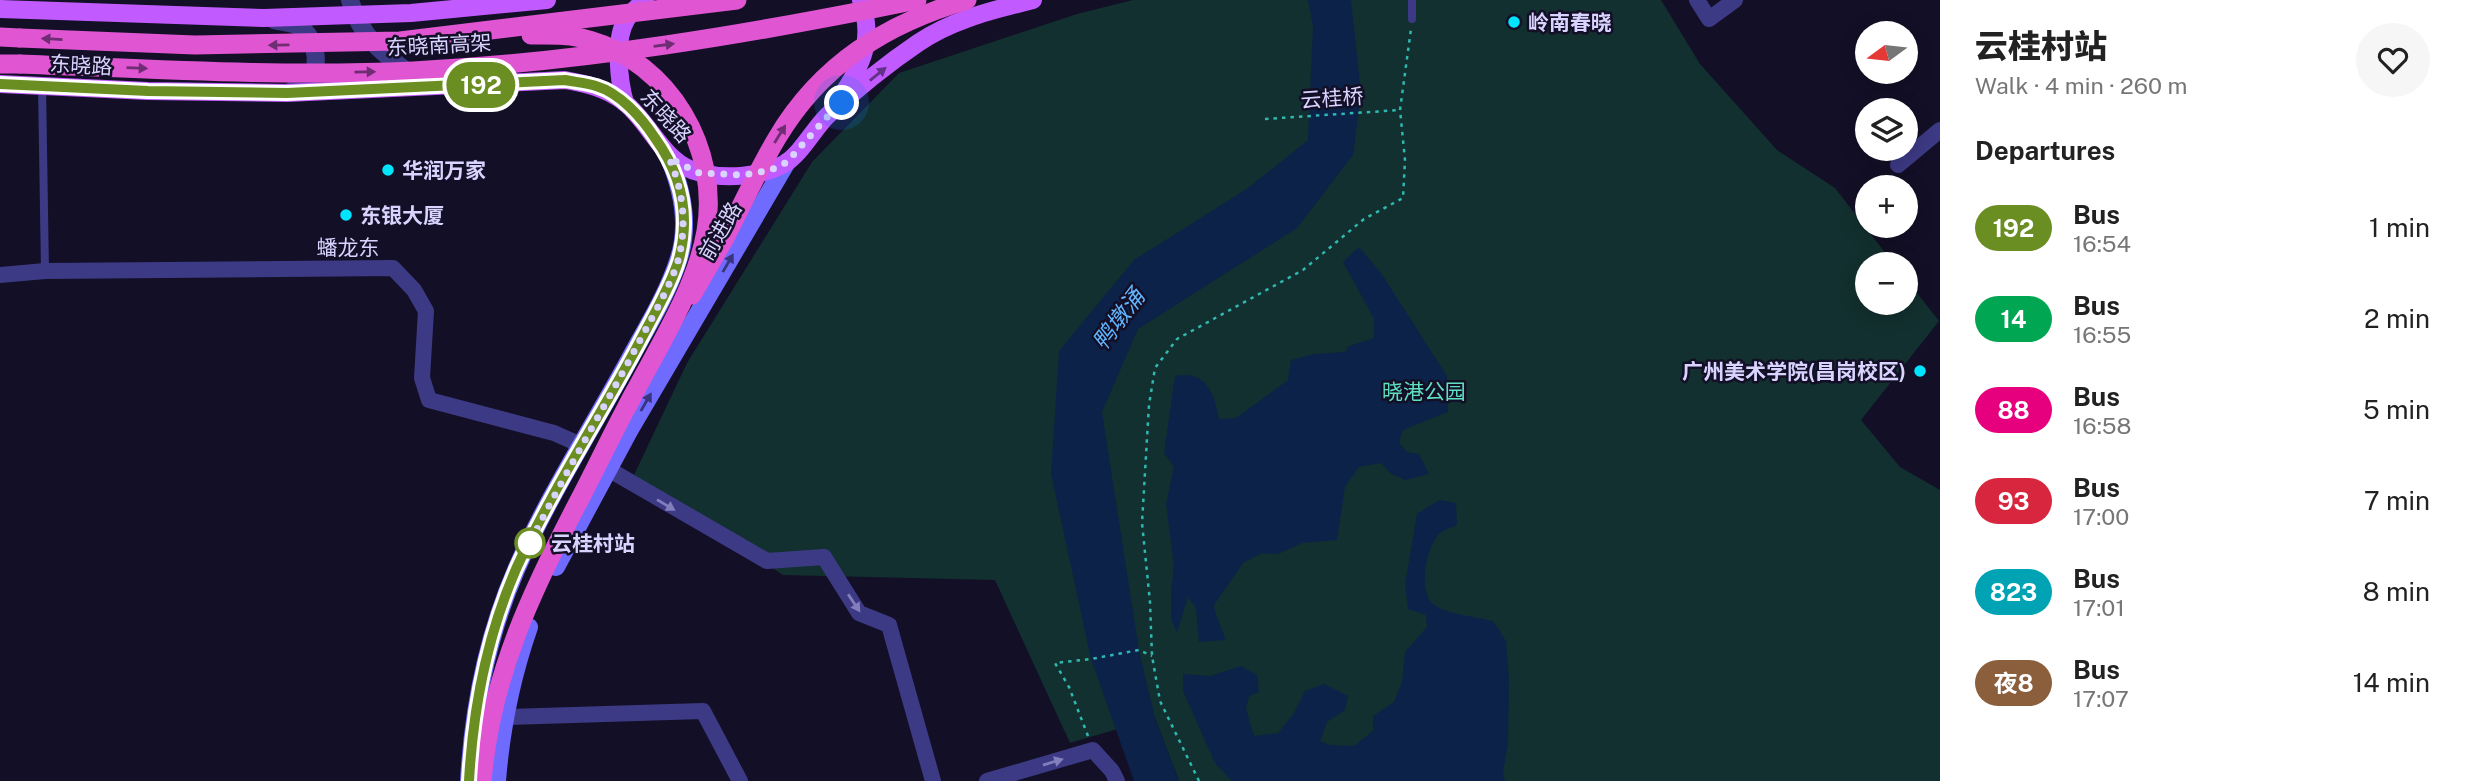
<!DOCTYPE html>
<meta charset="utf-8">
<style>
body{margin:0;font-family:"Public Sans","Noto Sans SC",sans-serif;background:#f6f6f6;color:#222;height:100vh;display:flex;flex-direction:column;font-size:26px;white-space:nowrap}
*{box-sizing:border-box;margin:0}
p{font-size:23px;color:#767676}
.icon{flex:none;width:38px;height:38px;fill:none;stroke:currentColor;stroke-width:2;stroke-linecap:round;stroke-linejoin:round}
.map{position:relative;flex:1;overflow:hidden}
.details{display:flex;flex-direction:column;background:#fff;width:525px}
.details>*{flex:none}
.badge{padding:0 14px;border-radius:23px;font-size:24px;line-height:46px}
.needle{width:46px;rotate:255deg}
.fabs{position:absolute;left:1855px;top:21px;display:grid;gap:14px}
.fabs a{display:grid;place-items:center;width:63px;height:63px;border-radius:50%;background:#fff;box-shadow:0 4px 18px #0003;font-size:35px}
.you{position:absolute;width:35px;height:35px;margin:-18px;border:5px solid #fff;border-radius:50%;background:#1a73e8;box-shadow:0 0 0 10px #1a73e833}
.map>.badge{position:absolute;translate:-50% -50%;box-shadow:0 0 0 4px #fff}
h2{padding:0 35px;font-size:26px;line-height:63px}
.round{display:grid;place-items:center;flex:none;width:74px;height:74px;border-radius:37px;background:#f6f6f6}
.overview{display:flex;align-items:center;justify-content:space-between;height:119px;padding:0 35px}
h1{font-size:33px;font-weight:800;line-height:52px}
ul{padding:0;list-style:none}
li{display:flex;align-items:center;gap:21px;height:91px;padding:0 35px}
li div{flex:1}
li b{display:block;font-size:26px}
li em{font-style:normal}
li .badge{min-width:77px;font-weight:700;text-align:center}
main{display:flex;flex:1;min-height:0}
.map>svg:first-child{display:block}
.green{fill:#12302f}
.water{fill:#0c2248}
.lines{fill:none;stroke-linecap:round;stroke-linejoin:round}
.path{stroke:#2fb8b0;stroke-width:2.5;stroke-dasharray:3.5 5;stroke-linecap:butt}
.service{stroke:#3d3a85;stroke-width:8}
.minor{stroke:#3d3a85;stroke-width:16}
.tertiary{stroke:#3d3a85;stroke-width:18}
.secondary{stroke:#6f6bff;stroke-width:18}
.primary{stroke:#c25bff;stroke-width:18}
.trunk{stroke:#e055d1;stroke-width:19}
.trunk-bridge{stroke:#e055d1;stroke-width:19}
.oneway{fill:#6f2e73}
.oneway2{fill:#623188}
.oneway3{fill:#38347d}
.oneway4{fill:#837fbc}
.line-casing{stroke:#fff;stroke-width:16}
.line{stroke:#6b8e23;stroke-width:10}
.walk{stroke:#d9d4ff;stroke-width:7;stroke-dasharray:0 12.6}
.poi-dot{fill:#00e5ff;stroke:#130f26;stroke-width:2.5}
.stop-dot{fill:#fff;stroke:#6b8e23;stroke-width:3.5}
.labels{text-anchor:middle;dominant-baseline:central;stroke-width:5;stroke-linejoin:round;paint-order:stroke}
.poi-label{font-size:21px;font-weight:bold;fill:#d9d4ff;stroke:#130f26;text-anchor:start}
.street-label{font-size:21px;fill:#d9d4ff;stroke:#130f26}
.park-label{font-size:21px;fill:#5fe0c0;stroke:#130f26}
.stop-label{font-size:21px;font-weight:bold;fill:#d9d4ff;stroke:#130f26;text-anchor:start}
.water-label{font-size:23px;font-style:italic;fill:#62b6ff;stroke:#130f26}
</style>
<main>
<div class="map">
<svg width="1940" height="781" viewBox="0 0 1940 781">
<rect width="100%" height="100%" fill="#130f26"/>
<path class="green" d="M1133 0H1661L1700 64 1777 150 1835 188 1894 264H1867V303H1906V279L1939 321 1861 420 1900 467 1940 490V781H1179L1155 718 1070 743 995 580 783 575 634 475 687 363 812 162 899 73 1077 14Z"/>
<g class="water">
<path d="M1308 0H1351L1361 94 1353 155 1297 228 1138 329 1102 412 1139 650 1155 718 1179 781H1134L1091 659 1051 474 1059 351 1134 260 1248 188 1308 140 1313 26Z"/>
<path d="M1359 247 1381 273 1447 376 1448 412 1403 430 1399 443 1407 452 1419 454 1429 474 1405 480 1390 473 1381 463 1359 467 1345 487 1337 540 1302 543 1278 554 1262 553 1243 563 1214 605C1215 619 1223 626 1225 640L1199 642 1196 608 1188 597 1177 633 1171 619V592L1174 566 1166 504 1174 467 1164 453 1175 376C1206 370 1214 392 1219 419L1236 418 1288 380 1291 360 1315 354 1345 352 1349 346 1374 338V319L1343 262Z"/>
<path d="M1439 500 1456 503 1457 525C1451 528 1442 530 1438 535 1426 549 1419 588 1431 602 1441 614 1478 617 1493 621L1506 641 1509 679 1508 743 1503 773 1505 781H1232L1215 763 1183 691V674L1210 676 1241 666 1257 675 1259 692 1249 696 1246 709 1254 736 1278 733 1294 713 1305 691 1324 684 1348 696 1345 710 1327 722 1320 741 1330 745 1354 746 1373 731V716L1394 702 1402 682 1405 652 1427 627 1426 615 1408 609 1405 585 1417 514Z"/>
</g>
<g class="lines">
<g class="path">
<path d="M1265 119 1400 110"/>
<path d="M1088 736 1069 687 1055 663 1091 659 1139 650 1152 656"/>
<path d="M1199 781 1160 701 1152 656 1150 602 1142 523 1149 405 1155 368 1177 339 1303 270 1364 219 1403 198 1405 160 1400 110 1411 29"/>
</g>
<g class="service">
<path d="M1412 19V0"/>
<path d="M42 86 45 271"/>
</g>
<g class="minor">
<path d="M1697 0 1709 19 1735 0"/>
<path d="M1898 165 1940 130"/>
<path d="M0 275 45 271 393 268 414 290 426 311 422 378 429 400 554 433 581 445"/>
<path d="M608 469 767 561 824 557 859 613 889 625 933 781"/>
<path d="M506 717 703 711 740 781"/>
<path d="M987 781 1093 750 1112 771 1117 781"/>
</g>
<g class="tertiary">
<path d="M350 0C360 36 384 55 413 76"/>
<path d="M274 20C281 22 289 22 296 25 314 34 322 61 310 78 304 86 295 89 287 93"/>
</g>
<g class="secondary">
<path d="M556 567 629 431 787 162"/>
<path d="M469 781C473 709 487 637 516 570 549 494 595 424 634 351 650 322 668 292 678 261 690 227 682 189 669 158"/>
<path d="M497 781C501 729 512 676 529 627"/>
</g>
<g class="primary">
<path d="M0 9 264 18 411 13 547 0"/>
<path d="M0 84 148 91 287 93 565 80C587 84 606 88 624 102 652 124 663 165 701 173 726 179 761 177 784 164 801 154 813 130 827 116 855 90 887 64 918 43 953 19 994 10 1033 0"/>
<path d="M840 98C863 64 874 40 861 0"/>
<path d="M625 103C619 82 614 40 626 20 630 13 639 6 645 0"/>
</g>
<g class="trunk">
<path d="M0 37 20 38"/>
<path d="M0 64H20"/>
<path d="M692 295 725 238"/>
<path d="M482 781C491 675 533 588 582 495 600 460 617 424 636 390"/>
</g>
<g class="trunk-bridge">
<path d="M531 35C550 35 570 34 589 40 670 63 720 149 706 231 696 290 655 352 628 405"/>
<path d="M20 38 195 45 400 41 737 0"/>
<path d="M20 64C151 69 282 77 413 71 583 62 751 34 917 0"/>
<path d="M725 238C742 205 758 170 777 138 821 64 887 23 967 0"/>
</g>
</g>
<defs><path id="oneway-solid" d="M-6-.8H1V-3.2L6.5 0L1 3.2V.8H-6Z" transform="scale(1.75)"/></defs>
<g class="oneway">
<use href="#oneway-solid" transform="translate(52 39) rotate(-177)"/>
<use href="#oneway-solid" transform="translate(279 45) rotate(179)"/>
<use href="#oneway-solid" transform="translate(664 45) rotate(-8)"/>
<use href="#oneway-solid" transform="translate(137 68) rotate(2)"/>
<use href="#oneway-solid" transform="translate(365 72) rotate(-1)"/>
<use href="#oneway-solid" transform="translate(780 134) rotate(-58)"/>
</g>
<use class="oneway2" href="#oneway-solid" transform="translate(878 74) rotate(-39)"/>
<g class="oneway3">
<use href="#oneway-solid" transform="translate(728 263) rotate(-60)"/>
<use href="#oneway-solid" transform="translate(646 402) rotate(-60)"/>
</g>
<g class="oneway4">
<use href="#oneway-solid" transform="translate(666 505) rotate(31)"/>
<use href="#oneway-solid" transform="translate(854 603) rotate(56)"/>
<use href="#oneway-solid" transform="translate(1053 762) rotate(-17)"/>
</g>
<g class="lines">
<defs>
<path id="line" d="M0 84 148 91 287 93 565 80C575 82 587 83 596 86 620 93 642 118 655 138 681 174 691 214 679 259 671 286 651 320 638 345 598 420 551 492 516 569 487 636 473 709 469 781"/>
</defs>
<use href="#line" class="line-casing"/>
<use href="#line" class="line"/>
<path class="walk" d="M530 543 528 547C562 478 602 412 638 344 650 321 673 282 679 257 687 222 683 190 669 158L699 173 744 175 771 170 787 162 826 118 842 103"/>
</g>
<g class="poi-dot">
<circle cx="1514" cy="22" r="7"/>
<circle cx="388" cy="170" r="7"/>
<circle cx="346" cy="215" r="7"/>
<circle cx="1920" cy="371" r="7"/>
</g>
<circle class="stop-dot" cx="530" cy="543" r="14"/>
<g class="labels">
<g class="poi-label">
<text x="1528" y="22">岭南春晓</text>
<text x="402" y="170">华润万家</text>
<text x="360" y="215">东银大厦</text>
<text x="1906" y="371" text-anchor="end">广州美术学院(昌岗校区)</text>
</g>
<g class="street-label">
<text transform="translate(439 45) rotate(-3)">东晓南高架</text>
<text transform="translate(81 65) rotate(3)">东晓路</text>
<text transform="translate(1332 98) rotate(-4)">云桂桥</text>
<text transform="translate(666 116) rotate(48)">东晓路</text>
<text transform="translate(720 231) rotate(-60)">前进路</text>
<text x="348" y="247">蟠龙东</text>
</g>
<g class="park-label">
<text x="1424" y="391">晓港公园</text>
</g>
<g class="stop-label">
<text x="551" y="543">云桂村站</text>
</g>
<g class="water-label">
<text transform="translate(1118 319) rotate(-53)">鸭墩涌</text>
</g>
</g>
</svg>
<div class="fabs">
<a><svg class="needle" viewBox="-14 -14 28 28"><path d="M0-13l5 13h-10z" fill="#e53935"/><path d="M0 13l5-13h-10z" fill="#767676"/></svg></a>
<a><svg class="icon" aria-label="layers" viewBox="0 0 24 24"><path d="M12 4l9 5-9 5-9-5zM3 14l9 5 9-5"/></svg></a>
<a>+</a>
<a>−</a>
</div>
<div class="you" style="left:842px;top:103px"></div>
<b class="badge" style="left:481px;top:85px;background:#6b8e23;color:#fff">192</b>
</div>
<section class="details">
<div class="overview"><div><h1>云桂村站</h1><p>Walk · 4 min · 260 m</p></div><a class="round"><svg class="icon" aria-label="heart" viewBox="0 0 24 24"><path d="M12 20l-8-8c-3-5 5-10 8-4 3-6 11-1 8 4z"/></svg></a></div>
<h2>Departures</h2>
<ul>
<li><span class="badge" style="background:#6b8e23;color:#fff">192</span><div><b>Bus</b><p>16:54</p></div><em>1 min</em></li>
<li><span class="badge" style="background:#00a651;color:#fff">14</span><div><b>Bus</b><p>16:55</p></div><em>2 min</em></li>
<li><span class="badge" style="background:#e6007e;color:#fff">88</span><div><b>Bus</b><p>16:58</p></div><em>5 min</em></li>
<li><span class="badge" style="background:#d7263d;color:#fff">93</span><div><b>Bus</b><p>17:00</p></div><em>7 min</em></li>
<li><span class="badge" style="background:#00a3b4;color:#fff">823</span><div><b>Bus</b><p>17:01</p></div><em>8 min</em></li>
<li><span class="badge" style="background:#8b5e3c;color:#fff">夜8</span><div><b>Bus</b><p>17:07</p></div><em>14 min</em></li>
</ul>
</section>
</main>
